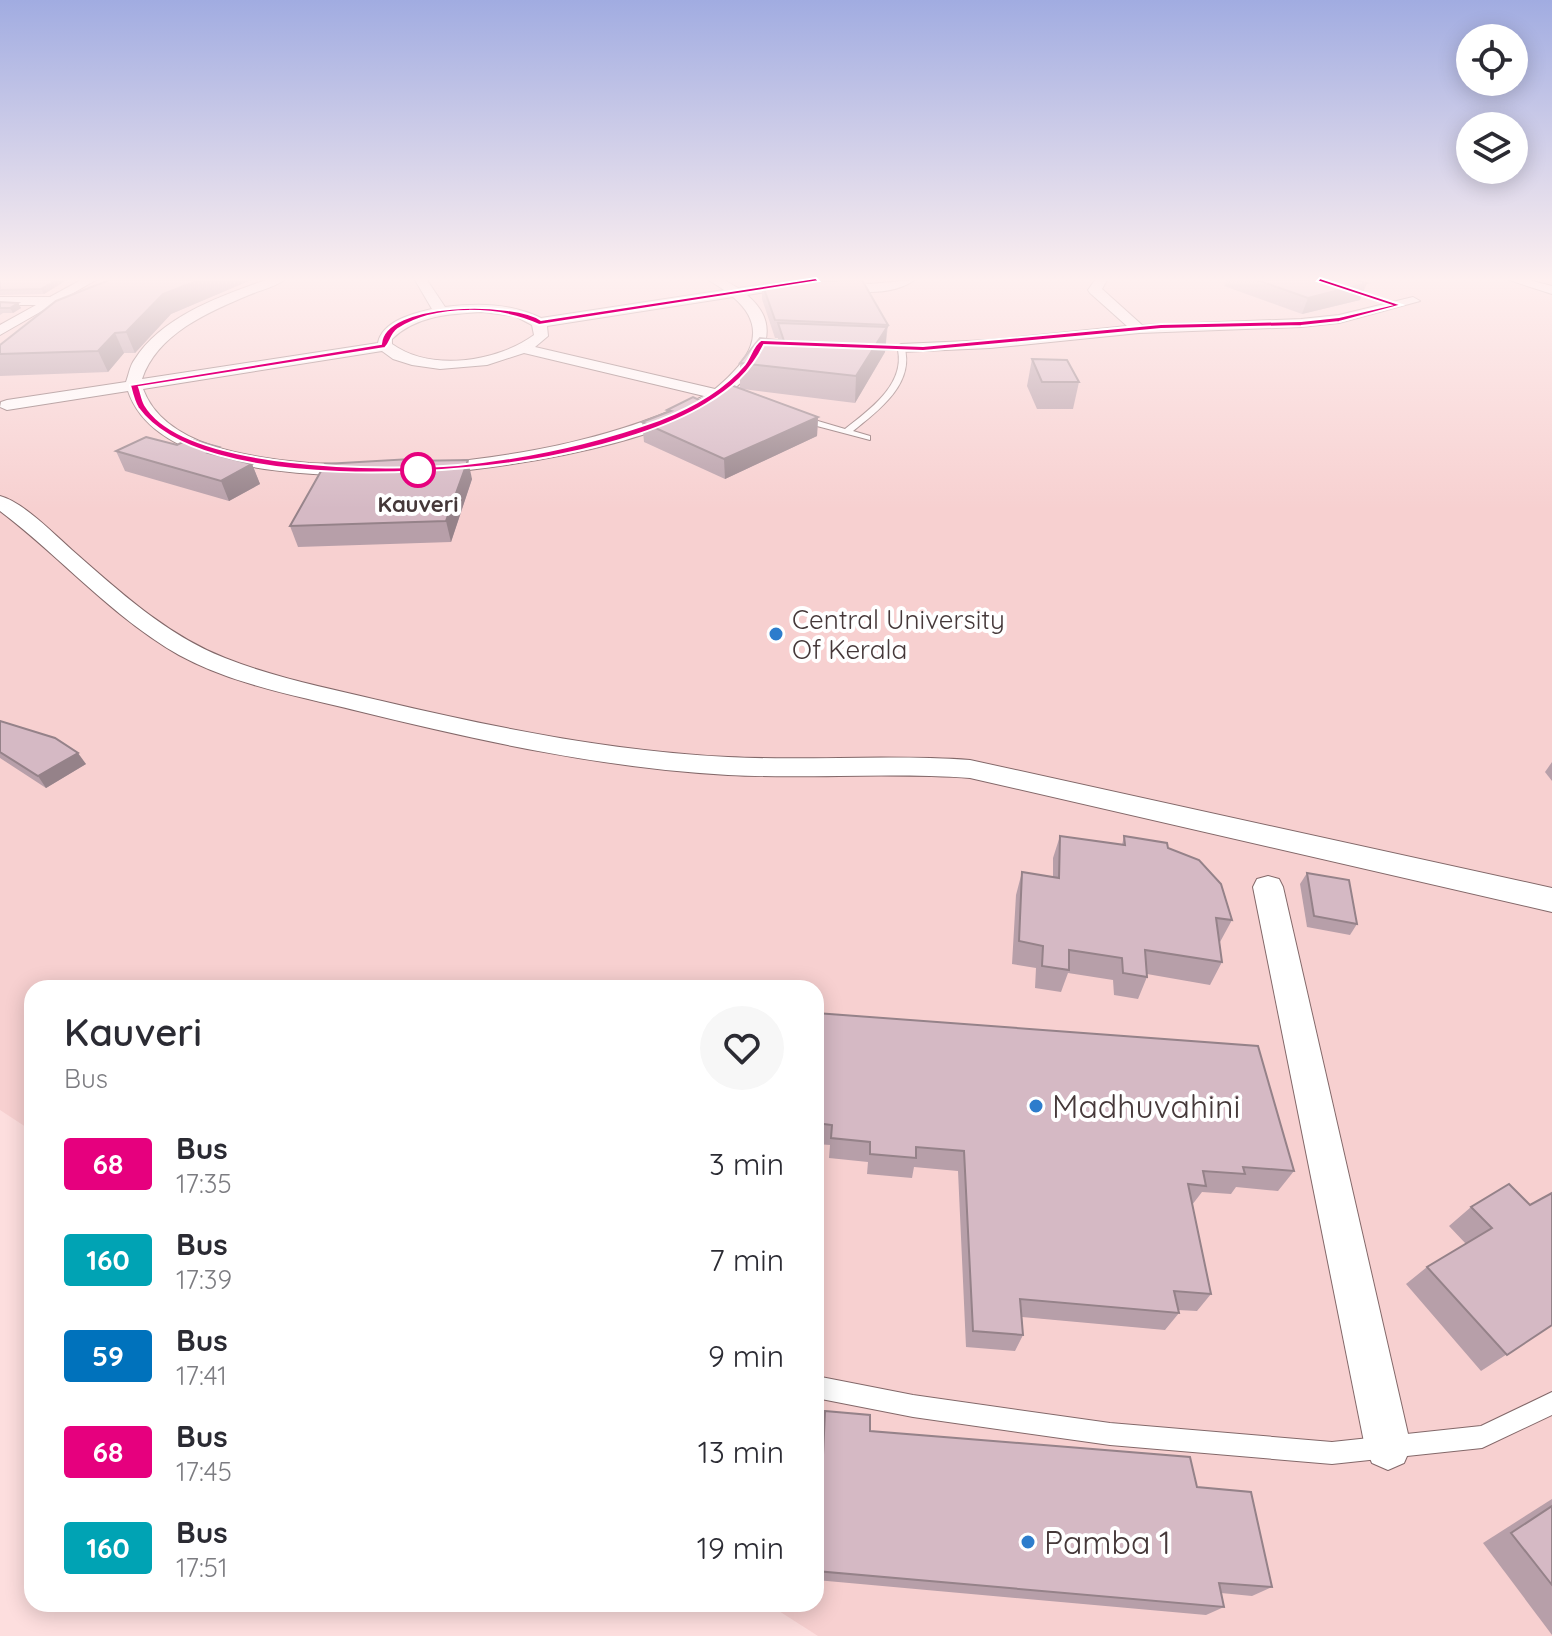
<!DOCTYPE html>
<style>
body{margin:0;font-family:Quicksand,sans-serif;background:#f7f7f7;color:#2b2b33;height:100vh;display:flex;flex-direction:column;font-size:30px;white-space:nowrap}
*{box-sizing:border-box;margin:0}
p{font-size:26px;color:#7c7c81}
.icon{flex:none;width:44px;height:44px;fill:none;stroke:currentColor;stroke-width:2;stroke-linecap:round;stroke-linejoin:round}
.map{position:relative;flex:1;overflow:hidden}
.details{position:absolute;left:24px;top:980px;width:800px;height:632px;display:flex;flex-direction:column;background:#fff;border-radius:24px;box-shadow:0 4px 20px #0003}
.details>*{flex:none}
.badge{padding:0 16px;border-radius:6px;font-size:28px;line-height:52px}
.fabs{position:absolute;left:1456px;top:24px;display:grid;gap:16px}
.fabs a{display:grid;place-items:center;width:72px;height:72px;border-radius:50%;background:#fff;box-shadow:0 4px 20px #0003;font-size:40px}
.map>.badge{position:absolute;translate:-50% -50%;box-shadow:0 0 0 4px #fff}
.round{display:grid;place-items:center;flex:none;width:84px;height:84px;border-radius:42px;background:#f7f7f7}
.summary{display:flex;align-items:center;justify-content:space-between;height:136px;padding:0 40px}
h1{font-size:38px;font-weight:600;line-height:60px}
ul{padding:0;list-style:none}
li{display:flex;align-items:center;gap:24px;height:96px;padding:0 40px}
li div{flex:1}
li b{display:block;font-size:30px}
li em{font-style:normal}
li .badge{min-width:88px;font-weight:700;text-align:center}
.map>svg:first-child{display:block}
.built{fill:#f7d0d0}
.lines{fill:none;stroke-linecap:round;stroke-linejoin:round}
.lane-casing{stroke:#836869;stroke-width:2}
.street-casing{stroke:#836869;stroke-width:2}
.lane{fill:#fff;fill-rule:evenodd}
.street{fill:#fff;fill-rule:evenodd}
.wall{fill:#b79fa9}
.shaded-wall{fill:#958289}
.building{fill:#d5b9c4;stroke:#958289;stroke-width:2}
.line{fill:#e6007e;stroke:#fff;stroke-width:2}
.stop-dot{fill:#fff;stroke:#e6007e;stroke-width:4}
.poi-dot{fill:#2d7ccc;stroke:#fff;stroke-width:3}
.labels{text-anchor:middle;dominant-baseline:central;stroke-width:8;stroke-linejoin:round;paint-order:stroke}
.far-stop-label{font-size:22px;font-weight:bold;fill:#453839;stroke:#fff}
.poi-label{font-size:26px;fill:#453839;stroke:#fff;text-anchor:start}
.near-poi-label{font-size:32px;fill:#453839;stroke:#fff;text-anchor:start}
</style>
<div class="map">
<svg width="1552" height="1636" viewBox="0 0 1552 1636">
<rect width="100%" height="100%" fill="#fddede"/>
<path class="built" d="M0 280H1552V1636H818L768 1604H816V988H32V1131L0 1110Z"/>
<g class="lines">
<defs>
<g id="lane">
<path d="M869 345 904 346C916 383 878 411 853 431L870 436V440L798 421 797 419 801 416 845 429C869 410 905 385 898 350L866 349 865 347Z"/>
<path d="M816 1376 913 1395 1110 1423 1332 1442 1481 1426 1552 1392V1415L1482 1448 1332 1464 1110 1445 913 1417 816 1398Z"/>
</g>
<g id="street">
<path d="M81 280H96L0 335V325L36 305H0V297H50Z"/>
<path d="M266 280H284C275 287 261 290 249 295 208 312 157 334 142 379L378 343C382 321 414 313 432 309L415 280H427L445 307C478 303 510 303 541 318L724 290 709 280H724L738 288 793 280H822L816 284 747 295C767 312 772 330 761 354 725 440 515 466 431 474L422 469 431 464C526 455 618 438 704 396L524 353 487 365 440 369 412 365 393 359 382 351 143 389C165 448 254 458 309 463 327 464 347 463 364 467L367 471 364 475 358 476C290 474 154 468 128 391L7 410 0 407 1 402 7 400 126 382C129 374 130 365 135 359 161 317 222 295 266 280ZM733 297C773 331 746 363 715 389L535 347 548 336 547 326ZM482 312 515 316 532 325 534 335C497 362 431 372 392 344V339C417 315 450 314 482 312Z"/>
<path d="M825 280 870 284 914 280C894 296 845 296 825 280Z"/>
<path d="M1095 280H1107L1102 289 1142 325 1301 319 1339 315 1413 297 1420 301 1339 323 1301 327 1139 333 990 348 901 352 894 348 901 344 990 340 1127 326 1090 293 1088 290Z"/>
<path d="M1509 280H1529L1552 286V294Z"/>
<path d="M0 496C23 502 54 534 72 550 119 591 166 635 225 658 275 678 329 688 382 701 496 728 611 751 728 757 809 761 889 754 970 760L1552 888V912L970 778C889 772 809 779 728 775 602 768 480 741 358 711 298 696 234 685 179 655 112 617 61 557 0 511Z"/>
<path d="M1268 876 1279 879 1283 887 1411 1447 1404 1463 1388 1470 1372 1463 1365 1447 1253 887 1257 879Z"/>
</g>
</defs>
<use href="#lane" class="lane-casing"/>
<use href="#street" class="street-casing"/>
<use href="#lane" class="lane"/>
<use href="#street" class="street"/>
</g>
<g class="wall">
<path d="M0 280H67L44 294 0 295Z"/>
<path d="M109 280H251L171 314 135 353H124L108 372 0 376V345Z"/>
<path d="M1226 280H1356L1360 300 1302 314 1224 286Z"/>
<path d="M762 283 888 325 885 352 855 403 743 389 818 417 817 436 725 479 644 442 642 422 667 413V410L740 388V363L778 340V338H775L762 299Z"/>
<path d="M0 302 18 303 21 308 13 313H3L0 315Z"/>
<path d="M1032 359 1079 382 1073 409H1037L1027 386Z"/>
<path d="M177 445 219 447 223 456 252 464 260 484 229 501 125 471 116 451Z"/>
<path d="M411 461 472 479 451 542 298 547 290 526Z"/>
<path d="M0 721 86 764 46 788 0 758Z"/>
<path d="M1552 762V781L1545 772Z"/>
<path d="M1060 836 1122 845 1124 836 1168 848 1232 920 1220 942H1219L1222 962 1210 985 1147 974V977L1138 999 1114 995 1113 980 1068 973 1061 992 1035 988 1036 968 1012 964 1016 895 1022 872 1053 877V858Z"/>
<path d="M1307 873 1357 924 1350 935 1307 927 1300 884Z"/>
<path d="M816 1013 1294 1171 1278 1191 1236 1187 1231 1194 1202 1192 1192 1205 1211 1294 1197 1311 1178 1310 1179 1313 1165 1330 1022 1317 1023 1335 1015 1351 966 1347 958 1171 914 1167 912 1178 867 1174 868 1162 829 1158 830 1145 816 1144Z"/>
<path d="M1530 1205 1552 1325 1481 1371 1406 1284 1427 1267 1466 1244 1449 1226 1471 1207Z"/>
<path d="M825 1411 870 1431 1197 1487 1272 1587 1252 1596 1221 1593 1224 1607 1206 1615 816 1580V1455H822Z"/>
<path d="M1552 1499V1635L1483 1543Z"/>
</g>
<g class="shaded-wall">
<path d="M56 280H67L44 294 41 289Z"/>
<path d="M199 280H251L171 314 135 353 126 332 163 294Z"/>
<path d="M1367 283 1360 300 1302 314 1308 298Z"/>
<path d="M18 303 21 308 13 313 10 308Z"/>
<path d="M887 327 885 352 855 403 856 376Z"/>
<path d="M115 333 124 353 108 372 98 351Z"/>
<path d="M818 417 817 436 725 479 724 459Z"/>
<path d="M219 447 227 466 208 453Z"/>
<path d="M468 460 472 479 451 542 446 521Z"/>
<path d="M252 464 260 484 229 501 221 481Z"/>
<path d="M78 753 86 764 46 788 38 776Z"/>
</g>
<g class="building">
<path d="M0 280H56L41 289 0 290Z"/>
<path d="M109 280H199L163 294 126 332 115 333 98 351 0 354V345L56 301Z"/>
<path d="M862 280 888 325 775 320 762 283Z"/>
<path d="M1257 280H1356L1367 283 1308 298Z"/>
<path d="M0 302 18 303 10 308H0Z"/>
<path d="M778 323 887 327 856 376 740 363 760 338 784 341Z"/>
<path d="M1032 359 1067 360 1079 382H1042Z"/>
<path d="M728 384 818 417 724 459 642 422 671 411 667 410 693 397 699 400 722 390Z"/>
<path d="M146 437 177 445 189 439 219 447 208 453 252 464 221 481 116 451Z"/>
<path d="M410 459 409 461 468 460 446 521 290 526 325 464Z"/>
<path d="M0 721 55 738 78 753 38 776 0 752Z"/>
<path d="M1060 836 1125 845 1124 836 1167 843 1168 848 1199 860 1221 884 1232 920 1216 918 1222 962 1145 950 1147 977 1123 973 1122 958 1069 950V970L1042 966 1043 946 1019 941 1022 872 1059 878Z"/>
<path d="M1307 873 1349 880 1357 924 1314 916Z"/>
<path d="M816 1013 1258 1046 1294 1171 1243 1167 1245 1174 1203 1171 1206 1186 1188 1184 1211 1294 1174 1291 1179 1313 1020 1299 1023 1335 973 1331 964 1151 916 1147V1158L870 1154V1142L831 1138 832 1125 816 1123Z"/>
<path d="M1509 1184 1530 1205 1552 1193V1325L1507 1355 1427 1267 1492 1228 1471 1207Z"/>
<path d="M825 1411 870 1415V1431L1190 1457 1197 1487 1251 1492 1272 1587 1219 1583 1224 1607 816 1571V1455H823Z"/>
<path d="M1552 1506V1585L1511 1533Z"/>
</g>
<linearGradient id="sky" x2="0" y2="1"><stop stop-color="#a1ace1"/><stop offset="0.55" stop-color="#fef0f0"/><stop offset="1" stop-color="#fef0f0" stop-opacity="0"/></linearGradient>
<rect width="1552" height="509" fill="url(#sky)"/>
<path class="line" d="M816 278 819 281 539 325C501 307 436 304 398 329 390 335 391 343 385 348L139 387C141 392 142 400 145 405 185 471 389 471 458 465 525 458 595 443 659 420 690 408 723 390 745 364 751 356 753 345 761 340L923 346 1161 324 1301 321 1339 317 1390 305 1317 281 1320 278 1402 305 1339 322 1301 326 1161 329 923 351 764 345C751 372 731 389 706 404 667 428 608 445 563 454 469 475 202 496 138 408 134 402 132 393 130 385L381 344C384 301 514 301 541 320Z"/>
<circle class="stop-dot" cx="418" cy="470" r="16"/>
<g class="poi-dot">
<circle cx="776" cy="634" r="8"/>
<circle cx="1036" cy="1106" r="8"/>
<circle cx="1028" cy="1542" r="8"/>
</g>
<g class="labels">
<g class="far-stop-label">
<text x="418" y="504">Kauveri</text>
</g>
<g class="poi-label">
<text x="792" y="619">Central University<tspan x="792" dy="30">Of Kerala</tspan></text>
</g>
<g class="near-poi-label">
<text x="1052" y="1106">Madhuvahini</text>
<text x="1044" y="1542">Pamba 1</text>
</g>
</g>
</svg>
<div class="fabs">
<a><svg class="icon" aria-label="locate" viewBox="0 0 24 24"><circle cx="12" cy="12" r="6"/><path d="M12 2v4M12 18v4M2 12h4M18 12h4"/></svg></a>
<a><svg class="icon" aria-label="layers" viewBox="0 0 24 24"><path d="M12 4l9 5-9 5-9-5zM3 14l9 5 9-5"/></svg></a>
</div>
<section class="details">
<div class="summary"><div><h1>Kauveri</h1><p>Bus</p></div><a class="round"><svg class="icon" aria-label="heart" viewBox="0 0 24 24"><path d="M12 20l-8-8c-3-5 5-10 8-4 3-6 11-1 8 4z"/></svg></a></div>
<ul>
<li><span class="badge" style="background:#e6007e;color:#fff">68</span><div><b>Bus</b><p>17:35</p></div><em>3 min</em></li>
<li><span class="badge" style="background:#00a3b4;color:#fff">160</span><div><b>Bus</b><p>17:39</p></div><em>7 min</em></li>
<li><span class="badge" style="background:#0072bc;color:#fff">59</span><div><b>Bus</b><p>17:41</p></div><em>9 min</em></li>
<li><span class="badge" style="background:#e6007e;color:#fff">68</span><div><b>Bus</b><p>17:45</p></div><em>13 min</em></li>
<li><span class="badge" style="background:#00a3b4;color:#fff">160</span><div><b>Bus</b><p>17:51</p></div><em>19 min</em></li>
</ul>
</section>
</div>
